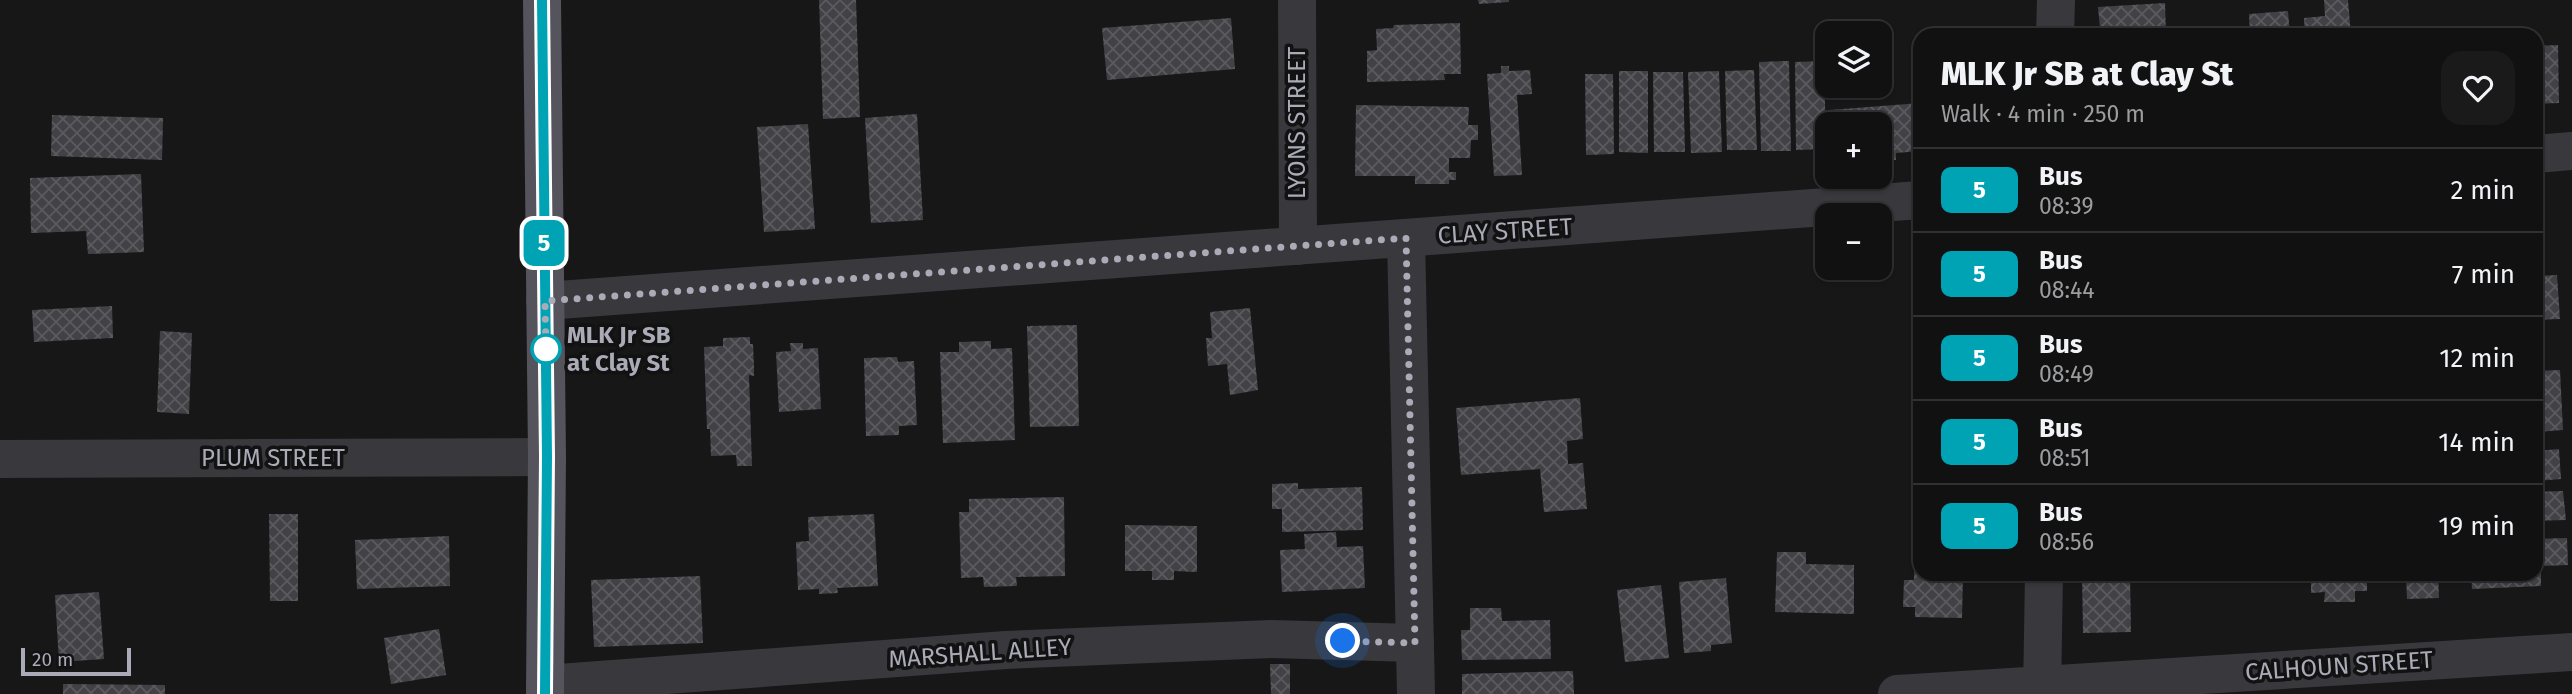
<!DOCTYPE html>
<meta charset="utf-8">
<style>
body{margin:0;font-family:"Fira Sans",sans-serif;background:#1a1a1b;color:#f1f3f6;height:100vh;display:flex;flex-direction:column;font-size:26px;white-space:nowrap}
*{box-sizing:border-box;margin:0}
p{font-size:23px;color:#9c9d9f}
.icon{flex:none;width:38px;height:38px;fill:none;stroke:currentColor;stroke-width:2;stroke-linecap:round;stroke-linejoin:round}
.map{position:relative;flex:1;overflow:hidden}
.drawer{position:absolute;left:1913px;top:28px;width:630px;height:553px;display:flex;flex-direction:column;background:#111112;border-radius:21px;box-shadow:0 2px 5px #0004,0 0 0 2px #303132}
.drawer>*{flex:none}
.badge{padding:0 14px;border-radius:10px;font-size:24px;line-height:46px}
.controls{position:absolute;left:1815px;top:21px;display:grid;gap:14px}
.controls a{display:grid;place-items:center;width:77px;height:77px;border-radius:14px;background:#111112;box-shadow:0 2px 5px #0004,0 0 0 2px #303132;font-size:35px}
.scale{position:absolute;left:21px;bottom:18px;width:110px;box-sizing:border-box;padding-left:7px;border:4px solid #aaabb7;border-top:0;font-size:19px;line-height:24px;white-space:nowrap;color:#aaabb7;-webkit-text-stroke:5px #121213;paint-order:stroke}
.you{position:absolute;width:35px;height:35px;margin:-18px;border:5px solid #fff;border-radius:50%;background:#1a73e8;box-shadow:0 0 0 10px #1a73e833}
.map>.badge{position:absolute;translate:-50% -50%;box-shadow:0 0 0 4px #fff}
.round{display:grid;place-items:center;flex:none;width:74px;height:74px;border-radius:21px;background:#1a1a1b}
.headline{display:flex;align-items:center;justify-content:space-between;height:119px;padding:0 28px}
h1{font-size:33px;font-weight:800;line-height:52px}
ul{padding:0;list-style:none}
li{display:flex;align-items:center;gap:21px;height:84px;padding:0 28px;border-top:2px solid #303132}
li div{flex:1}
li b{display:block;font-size:26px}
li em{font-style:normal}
li .badge{min-width:77px;font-weight:700;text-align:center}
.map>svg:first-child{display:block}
.building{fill:url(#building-cross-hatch)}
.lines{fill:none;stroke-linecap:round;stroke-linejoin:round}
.minor{stroke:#39383d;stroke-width:38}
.major{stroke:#55545c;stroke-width:38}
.line-casing{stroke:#fff;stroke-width:16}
.line{stroke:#00a3b4;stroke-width:10}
.walk{stroke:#aaabb7;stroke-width:7;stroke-dasharray:0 12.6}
.stop-dot{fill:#fff;stroke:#00a3b4;stroke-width:3.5}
.labels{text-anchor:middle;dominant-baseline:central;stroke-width:7;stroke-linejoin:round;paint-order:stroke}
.street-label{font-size:24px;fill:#aaabb7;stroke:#121213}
.stop-label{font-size:24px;font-weight:bold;fill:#aaabb7;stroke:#121213;text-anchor:start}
</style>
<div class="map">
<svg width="2572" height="694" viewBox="0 0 2572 694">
<defs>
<pattern id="building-cross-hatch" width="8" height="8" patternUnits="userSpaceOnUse" patternTransform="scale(1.75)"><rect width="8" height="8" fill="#424145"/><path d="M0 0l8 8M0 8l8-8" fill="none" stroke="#5b5a5e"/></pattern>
</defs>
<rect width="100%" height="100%" fill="#171718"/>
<g class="building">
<path d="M819 0H856L860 117 823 119Z"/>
<path d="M1478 0H1509V2L1479 4Z"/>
<path d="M2324 0H2348L2351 35H2305L2304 18 2325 16Z"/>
<path d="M2165 3 2166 35H2104V28H2100L2098 7Z"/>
<path d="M2288 11 2290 35H2250L2249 14Z"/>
<path d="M1231 18 1235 69 1107 80 1102 28Z"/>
<path d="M1460 23 1461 74H1444L1445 80 1367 82V51L1377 50 1376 29 1393 28 1394 25Z"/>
<path d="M2558 45 2559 103 2536 104V46Z"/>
<path d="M1789 61 1791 151H1761L1759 62Z"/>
<path d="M1824 61 1826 149 1796 150 1795 62Z"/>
<path d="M1501 66H1509V71L1530 70 1532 94 1517 95 1522 175 1494 176 1487 74 1501 73Z"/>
<path d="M1754 70 1757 150H1727L1725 71Z"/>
<path d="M1619 71H1648V153L1619 152Z"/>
<path d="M1719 71 1722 152 1691 153 1688 72Z"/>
<path d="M1653 72H1683L1685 152H1654Z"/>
<path d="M1585 74H1613L1614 154 1586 155Z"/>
<path d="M1920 103V151L1896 153V160L1880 161V124H1831L1830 110Z"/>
<path d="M1356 105 1469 107 1468 125H1478V140H1471L1470 158H1449V172H1456V180H1449V184H1415V176H1355Z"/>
<path d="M917 114 923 220 871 223 865 118Z"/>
<path d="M52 115 163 118 162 160 51 156Z"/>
<path d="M808 124 815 229 764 232 757 127Z"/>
<path d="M141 174 144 252 88 254 86 231 31 233 30 178Z"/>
<path d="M2557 275 2560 319 2536 320V276Z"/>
<path d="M112 306 113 338 34 342 32 310Z"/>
<path d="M1250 308 1258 390 1230 395 1227 364 1208 366 1206 338H1212L1210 312Z"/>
<path d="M1077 325 1079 426 1030 427 1027 326Z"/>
<path d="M160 331 192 333 189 414 157 412Z"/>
<path d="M750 337V344H753L754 367V376L749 375 752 466H737L736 455 711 456 710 429H707L704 347 723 346V338Z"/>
<path d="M991 341V349L1012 348 1015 440 943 443 940 352H959V342Z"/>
<path d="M790 343H803V349L818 348 821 409 779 412 776 352 791 351Z"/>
<path d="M897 357 898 362 914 361 917 425 899 426V435L866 436 864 358Z"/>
<path d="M2560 370 2563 430 2536 432V371Z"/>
<path d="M1580 398 1583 439 1567 441 1568 464 1583 463 1587 509 1544 512 1540 469 1461 475 1456 408Z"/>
<path d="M2559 449 2561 479 2536 481V451Z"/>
<path d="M1298 483V489L1362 487 1363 530 1282 532V509H1272V484Z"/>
<path d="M2563 491 2566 520 2536 521V492Z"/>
<path d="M1064 497 1065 576 1016 577 1017 586 984 587 983 577 961 578 959 512H969V499Z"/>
<path d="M269 514H298V601H270Z"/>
<path d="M874 514 878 586 837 588 838 593 819 594V589L798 590 796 542 809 541 808 517Z"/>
<path d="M1125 525 1197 526V572L1174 571V580H1152V571H1125Z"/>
<path d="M1915 528H1920V574H1963L1962 618 1915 617V607H1903L1904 580H1914Z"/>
<path d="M1336 532 1337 547 1363 546 1365 588 1282 592 1280 550 1305 549 1304 534Z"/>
<path d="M449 536 450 586 357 589 355 540Z"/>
<path d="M2567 538 2568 565 2541 566V586L2472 589 2471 574H2536V539Z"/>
<path d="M1777 552H1806V564L1854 565V614L1775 612Z"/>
<path d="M2082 574H2130L2131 632 2083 633Z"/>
<path d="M2311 574H2367V591H2355V602H2324L2325 592 2311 593Z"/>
<path d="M2406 574H2438L2439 598 2407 599Z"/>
<path d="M700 576 703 643 594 647 591 580Z"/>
<path d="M1726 578 1732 643 1711 645V651L1684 653 1679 582Z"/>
<path d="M1661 585 1669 658 1625 662 1617 590Z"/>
<path d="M99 592 104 659 59 662 55 595Z"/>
<path d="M1470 608H1501L1502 621 1550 620 1551 659 1462 660 1461 630H1470Z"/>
<path d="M439 629 446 675 391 684 384 638Z"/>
<path d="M1270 664H1290V694H1271Z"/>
<path d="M1573 671 1574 694H1462V674Z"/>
<path d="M63 684 165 685V694H63Z"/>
</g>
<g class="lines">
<g class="minor">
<path d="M1297 0 1298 246"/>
<path d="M2055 35 2056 0"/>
<path d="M2536 154 2572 151"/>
<path d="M1406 238 1416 694"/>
<path d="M545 301 1920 200"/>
<path d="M0 459 547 457"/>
<path d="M545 684 1006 650 1271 639 1415 643"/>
<path d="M1897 694 2572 652"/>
<path d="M2042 694 2044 574"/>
</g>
<path class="major" d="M542 0 547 457 545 694"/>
</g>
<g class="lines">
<defs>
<path id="line" d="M542 0 547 457 545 694"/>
</defs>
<use href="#line" class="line-casing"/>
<use href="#line" class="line"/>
<path class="walk" d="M546 349V353L545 301 1406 238 1415 643 1343 641"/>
</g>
<circle class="stop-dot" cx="546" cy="349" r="14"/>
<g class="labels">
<g class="street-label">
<text transform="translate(1297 123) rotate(-90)">LYONS STREET</text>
<text transform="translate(1505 231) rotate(-4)">CLAY STREET</text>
<text x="273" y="458">PLUM STREET</text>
<text transform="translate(980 653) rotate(-4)">MARSHALL ALLEY</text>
<text transform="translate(2339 666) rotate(-4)">CALHOUN STREET</text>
</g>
<g class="stop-label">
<text x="567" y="335">MLK Jr SB<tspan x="567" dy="28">at Clay St</tspan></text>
</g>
</g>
</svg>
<div class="controls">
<a><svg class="icon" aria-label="layers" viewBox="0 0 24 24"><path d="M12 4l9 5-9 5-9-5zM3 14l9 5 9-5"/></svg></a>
<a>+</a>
<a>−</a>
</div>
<div class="scale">20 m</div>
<div class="you" style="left:1343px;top:641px"></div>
<b class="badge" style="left:544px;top:243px;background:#00a3b4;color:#fff">5</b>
<section class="drawer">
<div class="headline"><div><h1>MLK Jr SB at Clay St</h1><p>Walk · 4 min · 250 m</p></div><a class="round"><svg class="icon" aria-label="heart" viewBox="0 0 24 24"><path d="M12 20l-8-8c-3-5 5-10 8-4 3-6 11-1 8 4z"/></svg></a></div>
<ul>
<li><span class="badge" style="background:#00a3b4;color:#fff">5</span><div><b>Bus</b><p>08:39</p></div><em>2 min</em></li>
<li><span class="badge" style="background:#00a3b4;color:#fff">5</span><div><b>Bus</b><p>08:44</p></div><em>7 min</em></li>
<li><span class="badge" style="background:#00a3b4;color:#fff">5</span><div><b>Bus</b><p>08:49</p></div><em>12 min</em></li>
<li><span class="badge" style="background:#00a3b4;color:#fff">5</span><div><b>Bus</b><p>08:51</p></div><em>14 min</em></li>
<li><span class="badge" style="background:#00a3b4;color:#fff">5</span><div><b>Bus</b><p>08:56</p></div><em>19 min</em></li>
</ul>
</section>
</div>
